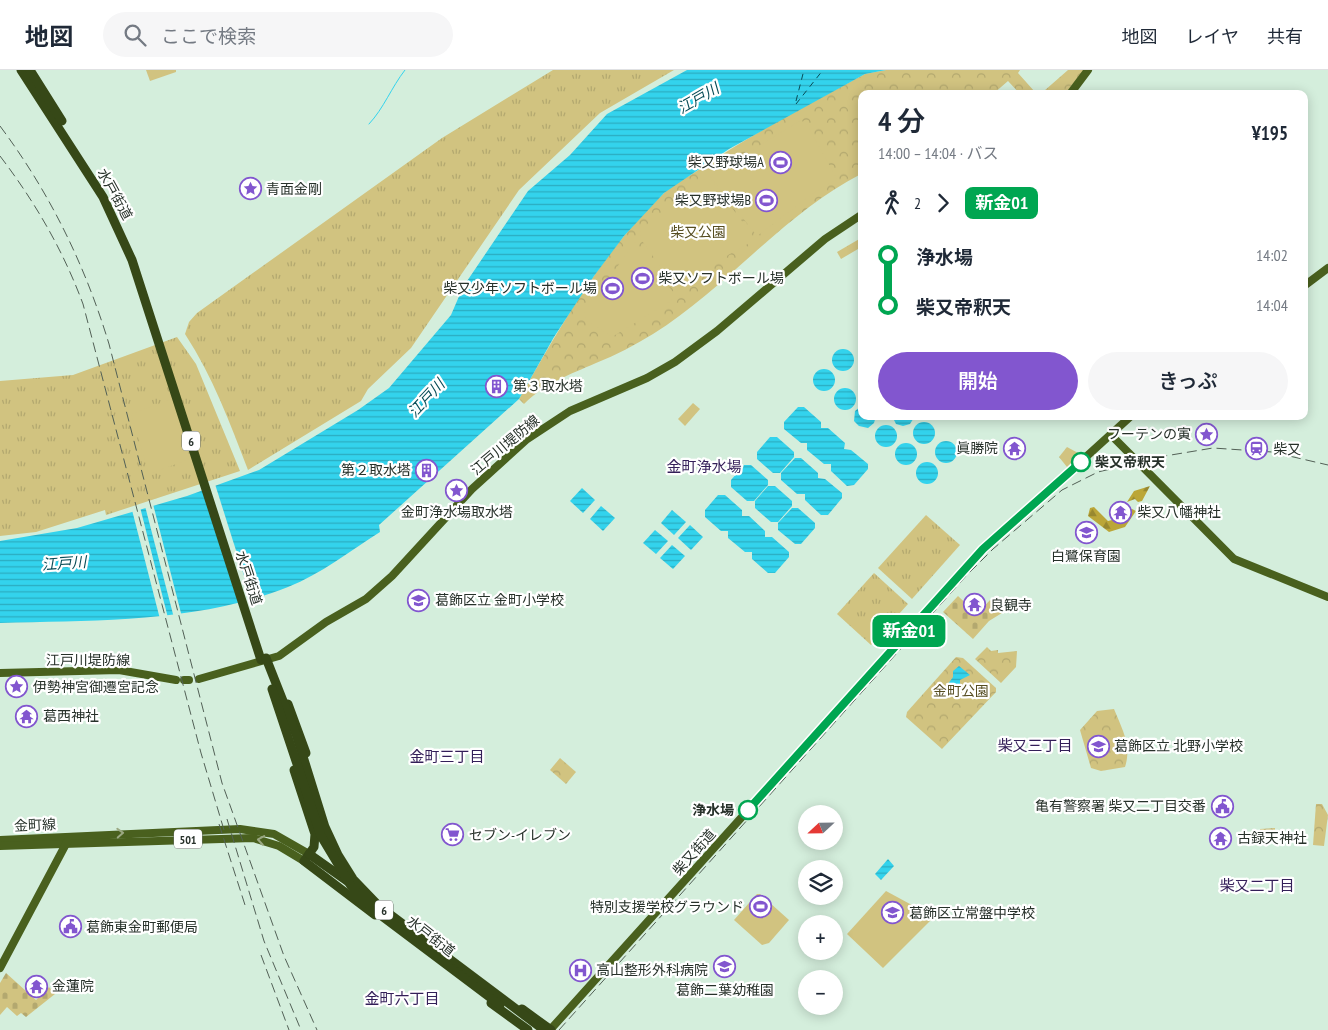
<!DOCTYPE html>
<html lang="ja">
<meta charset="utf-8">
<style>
body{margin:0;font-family:"PT Sans Narrow","Noto Sans JP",sans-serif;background:#f6f6f7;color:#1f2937;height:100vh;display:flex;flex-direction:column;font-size:19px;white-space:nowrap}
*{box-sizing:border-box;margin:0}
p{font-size:16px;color:#747a83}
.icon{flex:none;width:28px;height:28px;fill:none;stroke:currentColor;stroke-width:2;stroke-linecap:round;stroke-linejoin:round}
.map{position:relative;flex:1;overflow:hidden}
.sheet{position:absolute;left:858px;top:20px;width:450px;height:330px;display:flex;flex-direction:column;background:#fff;border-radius:10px;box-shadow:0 2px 12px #0003}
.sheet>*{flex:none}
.badge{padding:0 10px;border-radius:8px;font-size:18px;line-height:32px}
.needle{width:32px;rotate:248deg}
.buttons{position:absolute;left:798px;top:735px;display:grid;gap:10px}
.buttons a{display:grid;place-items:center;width:45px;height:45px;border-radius:50%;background:#fff;box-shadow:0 2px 12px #0003;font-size:25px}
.map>.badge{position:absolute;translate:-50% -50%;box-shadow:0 0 0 2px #fff}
.legs{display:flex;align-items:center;gap:8px;height:55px;padding:0 20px;font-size:16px}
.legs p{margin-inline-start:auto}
.head{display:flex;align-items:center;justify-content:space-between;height:85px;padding:0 20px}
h1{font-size:28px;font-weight:600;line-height:38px}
.cta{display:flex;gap:10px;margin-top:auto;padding:10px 20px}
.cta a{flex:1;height:58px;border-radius:30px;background:#8256cf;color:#fff;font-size:20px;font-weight:600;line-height:58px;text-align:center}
.cta a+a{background:#f6f6f7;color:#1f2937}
ul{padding:0 20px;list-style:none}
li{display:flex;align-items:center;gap:18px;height:50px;font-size:19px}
li i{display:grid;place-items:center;width:8px;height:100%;margin:0 6px;background:currentColor}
li i::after{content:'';width:12px;height:12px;margin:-6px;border:4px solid;border-radius:50%;background:#fff}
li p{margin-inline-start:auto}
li:first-child i{background:linear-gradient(#0000 50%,currentColor 0)}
li:last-child i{background:linear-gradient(currentColor 50%,#0000 0)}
header{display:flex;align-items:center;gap:30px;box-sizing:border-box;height:70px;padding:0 25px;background:#fff;border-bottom:1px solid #e0e1e3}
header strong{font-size:24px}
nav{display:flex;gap:28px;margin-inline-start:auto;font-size:18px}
.search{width:350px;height:45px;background:#f6f6f7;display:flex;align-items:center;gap:12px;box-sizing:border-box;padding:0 18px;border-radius:28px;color:#747a83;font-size:19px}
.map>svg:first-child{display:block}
.grass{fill:url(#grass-tufts)}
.forest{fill:url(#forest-firs)}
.cemetery{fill:url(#cemetery-stones)}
.park{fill:url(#park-crowns)}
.garden{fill:#d1c380}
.water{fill:url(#water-rules)}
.pier{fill:#d4eedc}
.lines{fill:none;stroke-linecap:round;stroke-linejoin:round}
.stream{stroke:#33d3ed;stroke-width:1}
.ferry{stroke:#084c57;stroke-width:1;stroke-dasharray:6 5;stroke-linecap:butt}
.major{stroke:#49601e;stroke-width:8}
.highway{stroke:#364817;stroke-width:9}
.rail{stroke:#526056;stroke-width:1;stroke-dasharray:10 5;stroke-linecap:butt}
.highway-bridge{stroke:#364817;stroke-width:9}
.oneway{stroke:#9ba883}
.line-1-casing{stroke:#fff;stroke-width:11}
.line-1{stroke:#00a651;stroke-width:8}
.stop-1-dot{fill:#fff;stroke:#00a651;stroke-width:2.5}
.labels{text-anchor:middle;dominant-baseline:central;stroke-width:4.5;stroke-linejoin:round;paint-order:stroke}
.shield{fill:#fff;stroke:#686f6a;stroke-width:1}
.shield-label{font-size:12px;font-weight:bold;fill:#27312a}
.poi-label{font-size:14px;fill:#27312a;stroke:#fff;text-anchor:start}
.street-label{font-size:14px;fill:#27312a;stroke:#fff}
.park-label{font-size:14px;fill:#564d21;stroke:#fff}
.stop-label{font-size:14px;font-weight:bold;fill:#27312a;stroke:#fff;text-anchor:start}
.water-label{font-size:15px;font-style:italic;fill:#084c57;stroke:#fff}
.neighbourhood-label{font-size:15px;fill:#341f59;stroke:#fff}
</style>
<header>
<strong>地図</strong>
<div class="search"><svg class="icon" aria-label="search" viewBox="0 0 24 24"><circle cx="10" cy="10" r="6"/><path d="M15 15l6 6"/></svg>ここで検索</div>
<nav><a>地図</a><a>レイヤ</a><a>共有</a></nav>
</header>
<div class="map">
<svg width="1328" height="960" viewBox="0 0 1328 960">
<defs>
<pattern id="grass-tufts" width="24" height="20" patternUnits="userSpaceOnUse" patternTransform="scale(1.25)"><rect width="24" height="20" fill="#d1c380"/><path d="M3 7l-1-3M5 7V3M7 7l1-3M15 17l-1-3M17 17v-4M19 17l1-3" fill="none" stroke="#b3a86f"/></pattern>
<pattern id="forest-firs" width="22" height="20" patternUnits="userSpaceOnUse" patternTransform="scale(1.25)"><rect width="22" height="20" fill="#bba638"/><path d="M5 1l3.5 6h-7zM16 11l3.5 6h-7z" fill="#98882f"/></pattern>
<pattern id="cemetery-stones" width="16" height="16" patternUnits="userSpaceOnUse" patternTransform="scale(1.25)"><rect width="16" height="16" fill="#d1c380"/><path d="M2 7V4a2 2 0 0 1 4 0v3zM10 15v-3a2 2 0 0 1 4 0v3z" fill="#b3a86f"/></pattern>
<pattern id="park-crowns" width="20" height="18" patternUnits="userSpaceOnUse" patternTransform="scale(1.25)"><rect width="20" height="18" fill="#d1c380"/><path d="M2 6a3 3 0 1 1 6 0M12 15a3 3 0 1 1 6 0" fill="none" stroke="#b3a86f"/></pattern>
<pattern id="water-rules" width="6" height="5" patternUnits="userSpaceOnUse" patternTransform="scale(1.25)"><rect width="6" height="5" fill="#33d3ed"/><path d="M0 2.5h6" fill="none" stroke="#2bacc0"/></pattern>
</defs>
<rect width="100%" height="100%" fill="#d4eedc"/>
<g class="grass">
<path d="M553 0H674L600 43 519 120 411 278 368 319 361 331 248 400C230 353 213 307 185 264L189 252 197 243 442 68Z"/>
<path d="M177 267 196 294 240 401 106 445 105 440 36 462 0 466V311L73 305Z"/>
<path d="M926 445 960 475 912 529 878 498Z"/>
<path d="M874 503 908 534 871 575 837 544Z"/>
</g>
<g class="forest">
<path d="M1150 416 1142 431 1138 432 1135 429 1127 432 1134 421Z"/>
<path d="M1094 437 1108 451 1116 449 1132 439 1136 441 1125 457 1109 462 1088 446 1090 438Z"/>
</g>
<g class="cemetery">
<path d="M958 526 977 544 990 530 993 533 999 527 1010 538 989 551 973 569 943 542Z"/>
<path d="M6 903 36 930 49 917 55 924 26 947 21 943 17 946 7 937 0 945V913Z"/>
</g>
<g class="park">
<path d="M886 0H1020L1018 3 1035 22 1044 21 1068 0H1084L1065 24H1020L1008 11 993 24H861V104C782 145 728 217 653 264 635 275 616 285 596 293 569 305 545 313 524 334L519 329C560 257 602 182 663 124 673 114 688 107 700 99 753 63 809 34 865 4Z"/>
<path d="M861 168 858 179 841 189 837 182Z"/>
<path d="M1067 377 1080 384 1067 397 1059 387Z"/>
<path d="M987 577 991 581 998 580V583L1017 581 1016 597 1001 613 975 589Z"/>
<path d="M956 587 963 588 996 618V622L942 679 906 647 907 642Z"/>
<path d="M1114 639C1122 659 1132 675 1125 697L1101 701 1091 698 1080 660 1097 641Z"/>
<path d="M560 688 576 702 566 714 550 700Z"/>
<path d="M1316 734H1322L1328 745 1324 776 1313 775Z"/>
<path d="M1275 758V770L1260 767V759Z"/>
</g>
<g class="garden">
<path d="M146 0H176V2L150 11Z"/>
<path d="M805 51 837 109 815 122 757 166 710 106 798 52Z"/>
<path d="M708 106 750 162 753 171 721 189 680 224 640 168 641 159Z"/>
<path d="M635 172 673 222 671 231 612 267 586 250 584 243Z"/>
<path d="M172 329 190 389 149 404 131 344Z"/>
<path d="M693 333 700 339 685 356 678 349Z"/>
<path d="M886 821 934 847 883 898 847 864Z"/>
<path d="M757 824H760L789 850 769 873 762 875 734 850Z"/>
</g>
<g class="water">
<path d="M687 0H886L865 4 729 79 664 123 624 166 594 206 554 267 519 329 379 455 380 462C350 481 321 504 288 517 196 553 97 550 0 553V471L77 458 187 426 259 400 358 340 389 318 451 245 463 217 528 121 570 85 607 44Z"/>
<circle cx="843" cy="290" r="11"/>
<circle cx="824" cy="310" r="11"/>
<circle cx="845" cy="329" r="11"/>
<path d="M861 336V346H876L874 353 868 358 859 356 854 351 855 341Z"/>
<path d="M798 337H804L821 352V358H828L845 373 844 379 851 380 868 394V399L854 415 847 416 831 401V394H824L807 380V373H801L784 359V352Z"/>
<path d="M892 346H915L910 354 903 356 896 354Z"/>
<circle cx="924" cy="363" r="11"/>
<circle cx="886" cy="366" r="11"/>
<path d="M770 367H777L794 382V387L780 403H773L757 389V382Z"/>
<circle cx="946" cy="382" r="11"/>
<circle cx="906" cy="384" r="11"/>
<path d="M795 388H801L818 403V408L825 409 842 423V428L828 445H821L805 430V424H797L781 410V403Z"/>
<circle cx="927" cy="403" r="11"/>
<path d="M744 395H751L768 410V415L754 431H747L731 417V410Z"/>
<path d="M768 416H775L792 431V436L778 452H771L755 438V431Z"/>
<path d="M582 418 595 430 583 443 570 431Z"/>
<path d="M718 425H725L742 440V446H749L765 461V467H772L789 482V487L775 503H768L752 489V482H745L728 468V461H721L705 447V440Z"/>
<path d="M601 436 615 448 603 461 590 449Z"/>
<path d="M792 438H798L815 453V458L801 474H795L778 460V453Z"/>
<path d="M672 440 686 452 674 465 661 453Z"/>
<path d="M690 455 703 467 691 480 678 468Z"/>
<path d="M655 460 668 471 656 484 643 473Z"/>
<path d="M672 475 685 486 673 499 660 488Z"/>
<path d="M959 596 970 605 960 610V616L952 622 948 614 953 607V601Z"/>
<path d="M888 789 894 796 881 810 875 804Z"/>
</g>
<g class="pier">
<path d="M215 414 252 531 239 535 202 418Z"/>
<path d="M153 434 182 547 174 548 145 436Z"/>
<path d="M140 437 168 548 160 549 132 440Z"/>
</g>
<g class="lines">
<path class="stream" d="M369 54C384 38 391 18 405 0"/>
<g class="ferry">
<path d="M796 31 804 0"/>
<path d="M796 34 823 0"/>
</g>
<g class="major">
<path d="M1070 24 1088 0"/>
<path d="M1304 216 1328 198"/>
<path d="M1111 365 1234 489 1328 527"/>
<path d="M0 603 119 600 176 610"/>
<path d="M199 609 279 586 326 552 366 529 392 506 472 419 526 370 570 341 647 308 675 292 717 261 825 169 861 145"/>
<path d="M184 610H189"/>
<path d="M0 770 240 759 274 764 309 784"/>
<path d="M0 776 253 768 279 776 304 791"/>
<path d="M0 898 67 772"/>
<path d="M550 960 978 485 1131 346"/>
</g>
<g class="highway">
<path d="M21 0 103 127 132 190 261 590"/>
<path d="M30 0 62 51"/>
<path d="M288 634 306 683"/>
<path d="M294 700 315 764 314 777 304 791 375 845"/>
<path d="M309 784 350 813"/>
<path d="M491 933 528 960"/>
<path d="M522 939 551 960"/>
</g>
<g class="rail">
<path d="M0 56C50 123 85 195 109 274L222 713 284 886 317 960"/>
<path d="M0 86C35 132 63 180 83 234L201 683 224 760"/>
<path d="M227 749 264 871 301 960"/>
<path d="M219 754 245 835"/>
<path d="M261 885 289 960"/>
<path d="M559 960 966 506 993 479 1062 420 1098 402 1165 386 1213 378 1272 382 1328 395"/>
</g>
<g class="highway-bridge">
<path d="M266 588 296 664 325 757 338 785 353 809 379 836 544 960"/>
<path d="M272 619 321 766 351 816 375 841 500 935"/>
</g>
</g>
<defs><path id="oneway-chevron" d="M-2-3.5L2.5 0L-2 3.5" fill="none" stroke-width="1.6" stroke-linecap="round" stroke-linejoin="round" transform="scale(1.25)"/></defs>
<g class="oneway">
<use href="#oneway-chevron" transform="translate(120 763) rotate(-3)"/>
<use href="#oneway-chevron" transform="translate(261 770) rotate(-170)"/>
</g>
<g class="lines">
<defs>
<path id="line-1" d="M748 740 983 479 1081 392"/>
</defs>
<use href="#line-1" class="line-1-casing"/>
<use href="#line-1" class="line-1"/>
</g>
<defs>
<symbol id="stadium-ring" viewBox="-11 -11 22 22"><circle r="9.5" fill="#fff" stroke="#8256cf" stroke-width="1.5"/><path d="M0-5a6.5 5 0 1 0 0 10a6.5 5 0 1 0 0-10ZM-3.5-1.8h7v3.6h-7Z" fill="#8256cf"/></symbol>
<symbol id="sight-ring" viewBox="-11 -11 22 22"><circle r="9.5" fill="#fff" stroke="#8256cf" stroke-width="1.5"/><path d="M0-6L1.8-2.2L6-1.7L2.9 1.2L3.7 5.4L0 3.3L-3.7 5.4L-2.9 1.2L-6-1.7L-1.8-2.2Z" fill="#8256cf"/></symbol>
<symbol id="building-ring" viewBox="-11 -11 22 22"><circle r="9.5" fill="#fff" stroke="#8256cf" stroke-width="1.5"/><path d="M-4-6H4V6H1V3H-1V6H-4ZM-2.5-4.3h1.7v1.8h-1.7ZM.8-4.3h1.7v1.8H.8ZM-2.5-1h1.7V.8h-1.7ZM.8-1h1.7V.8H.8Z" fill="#8256cf"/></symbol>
<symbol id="temple-ring" viewBox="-11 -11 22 22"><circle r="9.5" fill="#fff" stroke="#8256cf" stroke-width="1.5"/><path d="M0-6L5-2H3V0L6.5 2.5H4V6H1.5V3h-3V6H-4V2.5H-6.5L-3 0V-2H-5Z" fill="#8256cf"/></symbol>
<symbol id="station-ring" viewBox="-11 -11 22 22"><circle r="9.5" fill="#fff" stroke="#8256cf" stroke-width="1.5"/><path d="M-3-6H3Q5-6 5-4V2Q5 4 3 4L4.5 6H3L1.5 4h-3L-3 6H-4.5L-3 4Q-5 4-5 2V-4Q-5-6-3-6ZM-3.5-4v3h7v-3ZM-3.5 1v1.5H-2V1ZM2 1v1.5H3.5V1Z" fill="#8256cf"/></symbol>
<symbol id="school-ring" viewBox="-11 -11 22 22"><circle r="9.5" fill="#fff" stroke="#8256cf" stroke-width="1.5"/><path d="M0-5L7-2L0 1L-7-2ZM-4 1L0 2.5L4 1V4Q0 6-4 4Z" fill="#8256cf"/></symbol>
<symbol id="civic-ring" viewBox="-11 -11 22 22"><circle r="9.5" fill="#fff" stroke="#8256cf" stroke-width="1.5"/><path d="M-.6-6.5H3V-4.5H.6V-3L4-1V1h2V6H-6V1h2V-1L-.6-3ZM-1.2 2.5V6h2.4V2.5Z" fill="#8256cf"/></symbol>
<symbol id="supermarket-ring" viewBox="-11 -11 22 22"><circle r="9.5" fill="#fff" stroke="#8256cf" stroke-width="1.5"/><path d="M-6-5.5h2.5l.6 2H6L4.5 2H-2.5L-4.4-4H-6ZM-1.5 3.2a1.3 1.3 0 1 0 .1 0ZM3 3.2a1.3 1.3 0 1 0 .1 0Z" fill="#8256cf"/></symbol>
<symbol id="hospital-ring" viewBox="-11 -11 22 22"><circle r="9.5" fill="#fff" stroke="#8256cf" stroke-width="1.5"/><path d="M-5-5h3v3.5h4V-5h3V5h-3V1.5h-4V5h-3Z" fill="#8256cf"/></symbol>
</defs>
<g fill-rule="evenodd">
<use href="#stadium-ring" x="768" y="80" width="25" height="25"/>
<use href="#sight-ring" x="238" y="106" width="25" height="25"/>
<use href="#stadium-ring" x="754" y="118" width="25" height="25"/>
<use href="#stadium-ring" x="630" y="196" width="25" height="25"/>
<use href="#stadium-ring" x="600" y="206" width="25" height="25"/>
<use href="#building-ring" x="484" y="304" width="25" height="25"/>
<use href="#sight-ring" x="1194" y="352" width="25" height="25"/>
<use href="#temple-ring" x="1002" y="366" width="25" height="25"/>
<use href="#station-ring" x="1244" y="366" width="25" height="25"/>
<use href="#building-ring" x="414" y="388" width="25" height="25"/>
<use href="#sight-ring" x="444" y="408" width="25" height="25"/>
<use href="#temple-ring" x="1108" y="430" width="25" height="25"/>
<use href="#school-ring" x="1074" y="450" width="25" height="25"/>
<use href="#school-ring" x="406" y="518" width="25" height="25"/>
<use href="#temple-ring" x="962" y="522" width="25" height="25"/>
<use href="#sight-ring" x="4" y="604" width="25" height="25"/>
<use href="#temple-ring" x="14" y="634" width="25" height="25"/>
<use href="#school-ring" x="1086" y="664" width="25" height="25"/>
<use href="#civic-ring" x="1210" y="724" width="25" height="25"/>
<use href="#supermarket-ring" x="440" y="752" width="25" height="25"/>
<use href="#temple-ring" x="1208" y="756" width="25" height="25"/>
<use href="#stadium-ring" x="748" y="824" width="25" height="25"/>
<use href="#school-ring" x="880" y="830" width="25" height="25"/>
<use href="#civic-ring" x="58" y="844" width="25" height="25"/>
<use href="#school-ring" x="712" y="884" width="25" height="25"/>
<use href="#hospital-ring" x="568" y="888" width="25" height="25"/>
<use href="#temple-ring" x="24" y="904" width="25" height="25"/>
</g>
<g class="stop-1-dot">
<circle cx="1081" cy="392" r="9"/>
<circle cx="748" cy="740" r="9"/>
</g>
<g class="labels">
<g class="shield">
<rect x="182" y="361.5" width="18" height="19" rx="4"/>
<rect x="174" y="759.5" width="28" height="19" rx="4"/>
<rect x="375" y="830.5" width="18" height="19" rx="4"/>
</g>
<g class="shield-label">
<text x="191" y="371">6</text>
<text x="188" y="769">501</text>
<text x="384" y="840">6</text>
</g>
<g class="poi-label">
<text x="764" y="92" text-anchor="end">柴又野球場A</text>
<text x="266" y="119">青面金剛</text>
<text x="751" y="130" text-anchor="end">柴又野球場B</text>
<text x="658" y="208">柴又ソフトボール場</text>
<text x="597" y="218" text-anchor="end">柴又少年ソフトボール場</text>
<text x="513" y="316">第３取水塔</text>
<text x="1191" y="364" text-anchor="end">フーテンの寅</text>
<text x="998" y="378" text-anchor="end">眞勝院</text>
<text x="1273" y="379">柴又</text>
<text x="411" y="400" text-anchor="end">第２取水塔</text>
<text x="457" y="442" text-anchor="middle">金町浄水場取水塔</text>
<text x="1137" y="442">柴又八幡神社</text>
<text x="1086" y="486" text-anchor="middle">白鷺保育園</text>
<text x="435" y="530">葛飾区立 金町小学校</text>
<text x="990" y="535">良観寺</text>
<text x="33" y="617">伊勢神宮御遷宮記念</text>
<text x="43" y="646">葛西神社</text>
<text x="1114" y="676">葛飾区立 北野小学校</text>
<text x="1206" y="736" text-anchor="end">亀有警察署 柴又二丁目交番</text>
<text x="469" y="765">セブン-イレブン</text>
<text x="1237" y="768">古録天神社</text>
<text x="744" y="837" text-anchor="end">特別支援学校グラウンド</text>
<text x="909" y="843">葛飾区立常盤中学校</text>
<text x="86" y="857">葛飾東金町郵便局</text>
<text x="596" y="900">高山整形外科病院</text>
<text x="52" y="916">金蓮院</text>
<text x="725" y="920" text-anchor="middle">葛飾二葉幼稚園</text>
</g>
<g class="street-label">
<text transform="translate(115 124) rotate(61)">水戸街道</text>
<text transform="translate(505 375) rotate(-40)">江戸川堤防線</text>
<text transform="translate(249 508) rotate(72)">水戸街道</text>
<text x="88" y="590">江戸川堤防線</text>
<text transform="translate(35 755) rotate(-3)">金町線</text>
<text transform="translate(694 782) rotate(-48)">柴又街道</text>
<text transform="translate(431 866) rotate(38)">水戸街道</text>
</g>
<g class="park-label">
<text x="698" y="162">柴又公園</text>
<text x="961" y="621">金町公園</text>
</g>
<g class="stop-label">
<text x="1095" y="392">柴又帝釈天</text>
<text x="734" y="740" text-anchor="end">浄水場</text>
</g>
<g class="water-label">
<text transform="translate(698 28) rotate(-30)">江戸川</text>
<text transform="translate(426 328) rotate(-47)">江戸川</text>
<text transform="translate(64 493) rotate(-4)">江戸川</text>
</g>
<g class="neighbourhood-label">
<text x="704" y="396">金町浄水場</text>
<text x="1035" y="675">柴又三丁目</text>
<text x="447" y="686">金町三丁目</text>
<text x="1257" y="815">柴又二丁目</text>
<text x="402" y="928">金町六丁目</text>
</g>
</g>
</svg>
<div class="buttons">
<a><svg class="needle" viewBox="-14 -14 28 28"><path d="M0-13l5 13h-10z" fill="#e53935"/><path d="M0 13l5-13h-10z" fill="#747a83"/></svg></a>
<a><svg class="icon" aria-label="layers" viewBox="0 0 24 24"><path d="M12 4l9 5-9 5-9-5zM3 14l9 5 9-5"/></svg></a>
<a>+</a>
<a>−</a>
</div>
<b class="badge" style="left:909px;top:561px;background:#00a651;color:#fff">新金01</b>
<section class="sheet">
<div class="head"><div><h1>4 分</h1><p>14:00 – 14:04 · バス</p></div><b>¥195</b></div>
<div class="legs"><svg class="icon" aria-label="walk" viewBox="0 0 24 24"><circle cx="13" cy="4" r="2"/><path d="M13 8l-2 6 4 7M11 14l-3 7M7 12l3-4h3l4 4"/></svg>2<svg class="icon" aria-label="forward" viewBox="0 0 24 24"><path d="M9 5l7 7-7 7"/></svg><b class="badge" style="background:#00a651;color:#fff">新金01</b></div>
<ul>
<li><i style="color:#00a651"></i><b>浄水場</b><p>14:02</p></li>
<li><i style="color:#00a651"></i><b>柴又帝釈天</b><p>14:04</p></li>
</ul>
<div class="cta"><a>開始</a><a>きっぷ</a></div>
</section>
</div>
